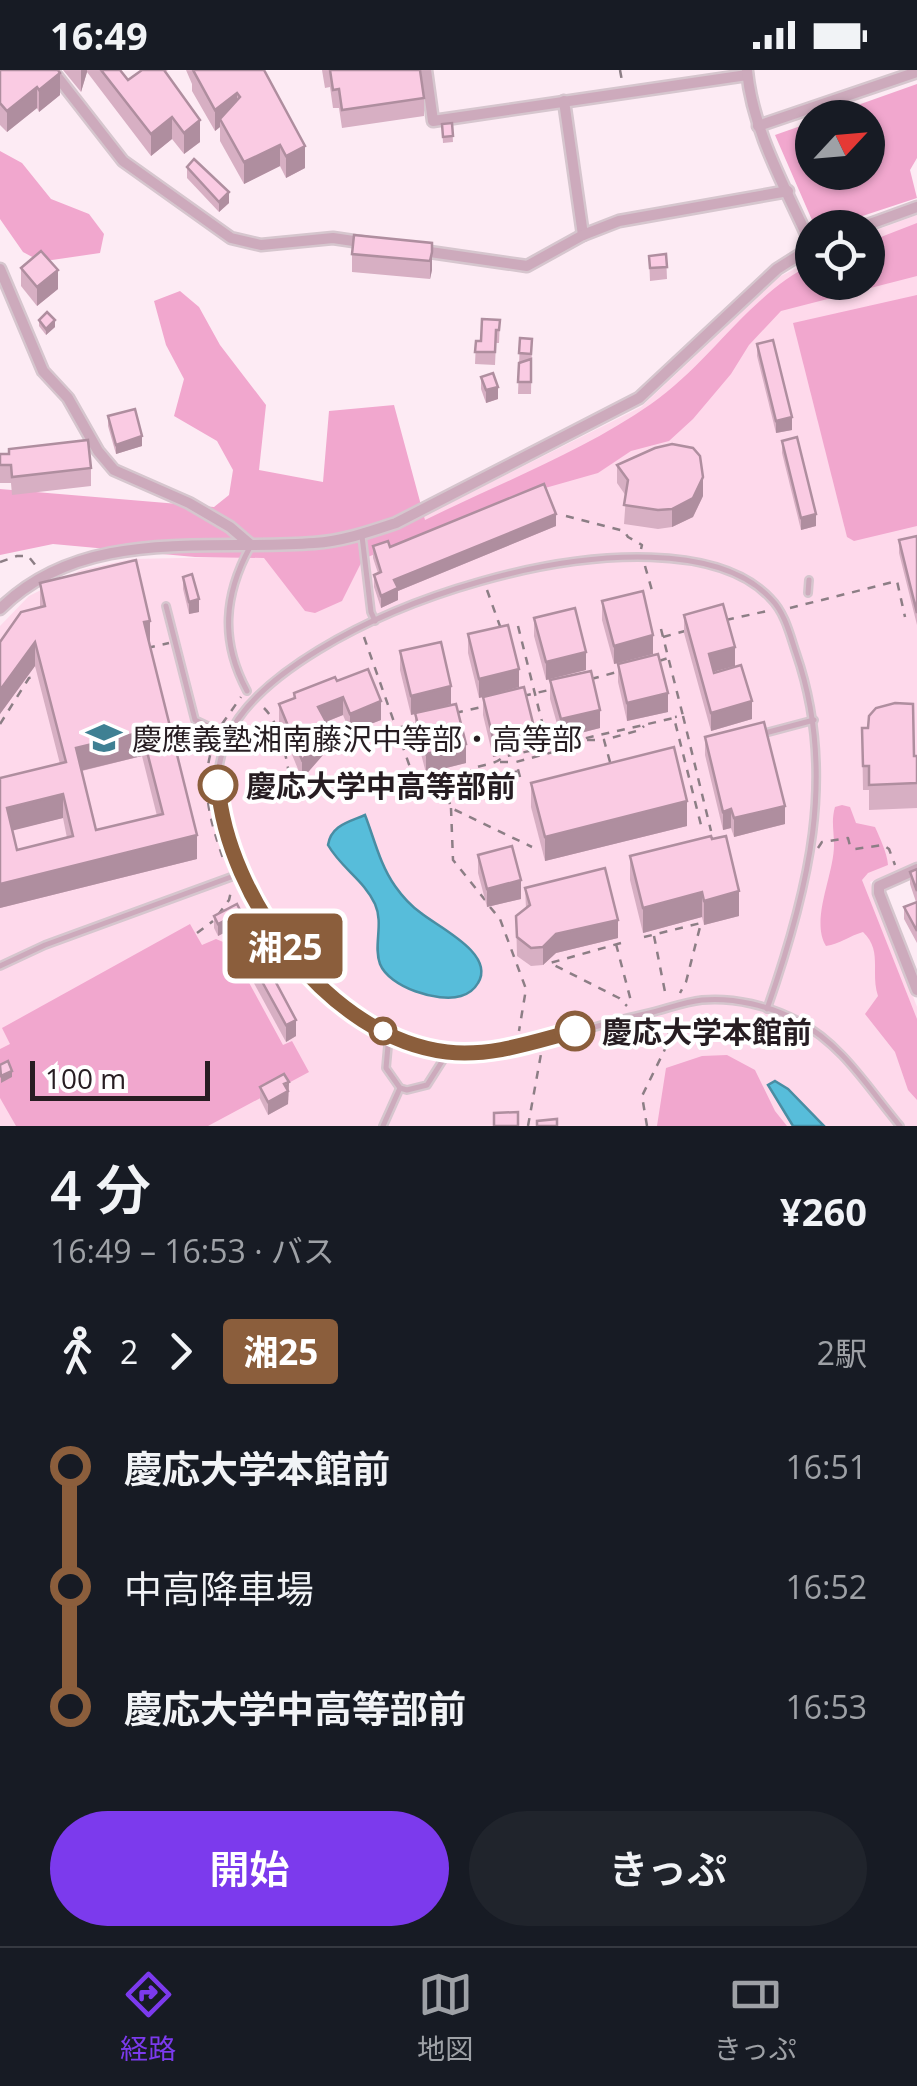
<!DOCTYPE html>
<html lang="ja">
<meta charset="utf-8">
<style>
body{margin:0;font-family:"Open Sans","Noto Sans JP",sans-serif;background:#20242c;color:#f1f3f6;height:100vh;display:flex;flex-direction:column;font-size:38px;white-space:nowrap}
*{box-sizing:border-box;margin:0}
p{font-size:32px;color:#9ea1a6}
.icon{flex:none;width:55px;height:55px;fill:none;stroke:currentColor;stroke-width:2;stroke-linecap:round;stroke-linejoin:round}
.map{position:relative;height:1056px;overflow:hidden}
.panel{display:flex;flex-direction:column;background:#171b24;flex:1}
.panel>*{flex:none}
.badge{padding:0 20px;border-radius:8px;font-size:35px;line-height:65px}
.needle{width:65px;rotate:64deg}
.buttons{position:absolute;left:795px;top:30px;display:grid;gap:20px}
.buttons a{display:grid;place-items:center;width:90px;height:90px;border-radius:50%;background:#171b24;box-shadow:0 2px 8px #0004;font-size:50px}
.scale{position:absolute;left:30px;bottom:25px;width:180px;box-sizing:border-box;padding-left:10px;border:5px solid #271d22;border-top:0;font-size:28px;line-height:35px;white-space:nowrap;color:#271d22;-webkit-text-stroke:8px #fff;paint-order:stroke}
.map>.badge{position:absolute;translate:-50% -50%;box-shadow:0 0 0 5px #fff}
.legs{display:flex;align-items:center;gap:15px;height:110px;padding:0 50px;font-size:32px}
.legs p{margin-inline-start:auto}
.headline{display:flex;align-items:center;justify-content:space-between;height:170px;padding:0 50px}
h1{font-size:55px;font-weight:600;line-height:75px}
.action{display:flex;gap:20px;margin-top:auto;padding:20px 50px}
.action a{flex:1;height:115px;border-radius:60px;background:#7c3aed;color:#fff;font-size:40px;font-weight:600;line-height:115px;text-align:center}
.action a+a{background:#20242c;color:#f1f3f6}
ul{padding:0 50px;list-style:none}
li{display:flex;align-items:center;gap:35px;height:120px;font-size:38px}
li i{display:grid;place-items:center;width:15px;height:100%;margin:0 12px;background:currentColor}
li i::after{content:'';width:25px;height:25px;margin:-12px;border:8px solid;border-radius:50%;background:#171b24}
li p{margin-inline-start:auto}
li:first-child i{background:linear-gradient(#0000 50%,currentColor 0)}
li:last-child i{background:linear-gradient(currentColor 50%,#0000 0)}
.status{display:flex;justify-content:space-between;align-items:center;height:70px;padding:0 50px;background:#171b24;direction:ltr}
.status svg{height:28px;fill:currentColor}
.tabs{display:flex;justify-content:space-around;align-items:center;height:140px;border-top:2px solid #363941;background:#171b24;font-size:28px;color:#9ea1a6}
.tabs a{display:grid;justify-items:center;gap:5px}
.tabs .active{color:#7c3aed}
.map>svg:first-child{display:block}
.built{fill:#fed9eb}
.green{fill:#f1a7ce}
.water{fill:#57bdda;stroke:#498da3;stroke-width:2.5}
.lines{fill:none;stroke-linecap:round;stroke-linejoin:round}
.lane-casing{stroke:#d6c6ce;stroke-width:10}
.street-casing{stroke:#d6c6ce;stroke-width:15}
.path{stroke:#8c7e85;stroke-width:2.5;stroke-dasharray:8 8;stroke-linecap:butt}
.lane{stroke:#cdaabc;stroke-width:5}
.street{stroke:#cdaabc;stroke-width:10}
.wall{fill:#d7afc3;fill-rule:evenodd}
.shaded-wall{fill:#af8e9f}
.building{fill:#facbe3;stroke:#af8e9f;stroke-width:2.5;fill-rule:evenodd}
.line-1-casing{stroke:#fff;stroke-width:22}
.line-1{stroke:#8b5e3c;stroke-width:15}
.stop-1-dot{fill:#fff;stroke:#8b5e3c;stroke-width:5}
.labels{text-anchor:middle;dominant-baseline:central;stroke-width:8;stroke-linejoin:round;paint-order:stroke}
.poi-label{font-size:30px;fill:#271d22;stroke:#fff;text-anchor:start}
.stop-label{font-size:30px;font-weight:bold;fill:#271d22;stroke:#fff;text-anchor:start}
</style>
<div class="status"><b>16:49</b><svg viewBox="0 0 49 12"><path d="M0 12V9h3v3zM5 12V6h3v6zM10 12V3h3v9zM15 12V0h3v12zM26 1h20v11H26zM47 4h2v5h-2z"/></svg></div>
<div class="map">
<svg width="917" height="1056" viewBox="0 0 917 1056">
<rect width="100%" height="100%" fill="#fdebf4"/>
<path class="built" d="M917 145V793L870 812 917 937V1056H0V556L29 526 81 500 132 489 280 486 402 457 641 337 779 207 812 190V212H868V163Z"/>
<g class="green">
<path d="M917 14V88L910 100 917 128 829 157H815L775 65 812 52V102H868V48L824 47Z"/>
<path d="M0 81 22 93 51 129 89 144 104 164 100 183 52 190 36 189 23 182 0 149Z"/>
<path d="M917 153V206L781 241 749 275 731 304 693 349 669 371 631 381 598 403 510 428 363 489 342 531 315 543 305 541 264 488 195 487 53 474 0 485V419L214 437 229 425 233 400 217 371 174 346 184 309 166 275 154 231 180 221 199 237 220 275 266 335 259 400 323 412 329 341 394 335 425 450C500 413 582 382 651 334 710 293 748 226 812 194V212H868V172Z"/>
<path d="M917 225V456L854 471 847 467 793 253Z"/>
<path d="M842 735 850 737 856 753 875 757C880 768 887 783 888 795L868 803 862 810 917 949V1030L908 1020 895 982 865 944 878 926C870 902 883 881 863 862 849 866 840 874 826 876 810 850 834 805 834 775 834 760 831 751 835 737Z"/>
<path d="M190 854 202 875 216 869 228 874 283 975 292 971 309 1002 208 1056H16L0 1028V979L10 974 2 958Z"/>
<path d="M727 985 755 1000 775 1041 787 1056H657L666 998 702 986Z"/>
</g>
<g class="water">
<path d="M365 745C374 768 380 795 395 816 402 826 411 836 421 843 438 857 496 884 478 913 474 920 468 924 461 926 438 933 389 917 380 894 373 875 384 854 375 834 364 810 341 798 328 775 331 755 349 752 365 745Z"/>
<path d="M775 1011 788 1019 824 1056H793L768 1015Z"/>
</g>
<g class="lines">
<defs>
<g id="lane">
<path d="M362 466 371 542 375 551"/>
<path d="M808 523 809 510"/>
<path d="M166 536 195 650 229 666"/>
<path d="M247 621C220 571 224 525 250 477"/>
<path d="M765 663 814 650"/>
<path d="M0 896 45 875 242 803"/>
<path d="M767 939C808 822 838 704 796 583 790 565 785 543 771 529 671 420 277 544 226 671 198 741 247 827 289 881 337 943 410 991 491 981 543 975 594 955 645 944 664 940 683 932 702 930 734 927 770 936 798 951 843 975 868 1018 900 1056"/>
<path d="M389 965 386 998 400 1018 407 1020 427 1015 448 982"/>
<path d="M383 1056 400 1018"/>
</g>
<g id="street">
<path d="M52 0 123 91 231 168 261 175 333 168 367 173"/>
<path d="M426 0 433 51 747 5"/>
<path d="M747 1C753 63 787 120 812 177"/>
<path d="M564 31 583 165"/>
<path d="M758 56 917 2"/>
<path d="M859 158 917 137"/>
<path d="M423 181 527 196 583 165 619 151 788 121"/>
<path d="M0 199 43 301 68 328 98 381 114 400 189 433 230 457 251 475"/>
<path d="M0 539C83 456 208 481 314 473 343 471 369 462 396 453L639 328 777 199 812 177"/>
<path d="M917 799 879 816V823L917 920"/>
</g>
</defs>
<use href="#lane" class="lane-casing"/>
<use href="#street" class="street-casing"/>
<g class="path">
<path d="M620 0 622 11"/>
<path d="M566 446 624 461 628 467 642 475 641 479"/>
<path d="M0 492 17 486H28L37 497"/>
<path d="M645 496 653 524"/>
<path d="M487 520 501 559"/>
<path d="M790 538 897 511 905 547"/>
<path d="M726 550 767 541"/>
<path d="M518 556 548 676"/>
<path d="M661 559 683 646 675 647"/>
<path d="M364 567 417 717 468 703C476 693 493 697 503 687L674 648 702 759"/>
<path d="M663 567 685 561"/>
<path d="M147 578 169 573"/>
<path d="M659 591 668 588"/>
<path d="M591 609 617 602"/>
<path d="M523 626 549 620"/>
<path d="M264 638C282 656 288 694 291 719L301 721"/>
<path d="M455 643 482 637"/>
<path d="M683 646 711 761"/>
<path d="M0 654 29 608 38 606"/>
<path d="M222 654 241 627"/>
<path d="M397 658 414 654"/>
<path d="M215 670C198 713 210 751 225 794"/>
<path d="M587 670H603"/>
<path d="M500 692H516"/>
<path d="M610 692 604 670 640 660 644 656"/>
<path d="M520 707 516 692 557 681 561 676"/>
<path d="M422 716 445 718 451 738 532 777"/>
<path d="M447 718 519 701"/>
<path d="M451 738 453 790 485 830"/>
<path d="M818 778 822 772 848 768 850 776 855 779 883 775 889 779 895 795"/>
<path d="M490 837 500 849 526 919 519 961"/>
<path d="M218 845 229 830 232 817"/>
<path d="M197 863 213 851"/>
<path d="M654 866 666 927"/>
<path d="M644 867 701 853 686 912 680 923"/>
<path d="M621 873 550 893 619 928 627 936"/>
<path d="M616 874 632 935"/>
<path d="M528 1056 541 984"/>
<path d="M647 1056 642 1026 669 971V952"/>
</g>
<use href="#lane" class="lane"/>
<use href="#street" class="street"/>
</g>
<g class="wall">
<path d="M0 0 60 25 39 42 37 38 7 62 0 55Z"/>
<path d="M63 0H120L128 10 142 0H168L165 2 200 72 184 84 172 69 151 86 87 2 81 22Z"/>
<path d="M186 0H264L305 98 286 108 280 96 244 114 220 71V57L215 61 192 21V14Z"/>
<path d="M322 0H420L424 28V46L342 58 339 38H333L330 17 325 18Z"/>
<path d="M452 53 453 72 443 73 442 54Z"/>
<path d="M187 97 229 133 219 142 187 108Z"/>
<path d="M432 173V200L430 209 352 202V184Z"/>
<path d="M666 184 667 209 650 211 649 186Z"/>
<path d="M21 198 58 219 37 236 21 216Z"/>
<path d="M39 250 55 257 46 265 39 256Z"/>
<path d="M500 250 499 273H496L495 295 475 294 476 271H481Z"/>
<path d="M520 268 532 269 531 324H518Z"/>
<path d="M757 274 792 360 776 363 757 286Z"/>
<path d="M481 307 498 329 486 333 481 319Z"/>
<path d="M108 346 142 376 116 384 108 356Z"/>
<path d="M782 371 816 456 801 460 782 383Z"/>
<path d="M0 384 91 398V416L12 425 11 413H0Z"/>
<path d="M617 395 703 426 693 447 672 457 658 459 624 454 626 426 617 413Z"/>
<path d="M556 456 398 521V530L381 538 374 517V505L378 503 373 488V476L390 477Z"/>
<path d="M917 466V555L899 483V470Z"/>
<path d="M183 507 199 542 189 544 183 519Z"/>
<path d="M40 513 150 575 197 789 0 838V708L60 694 35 596 0 644V572L40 538ZM142 686 157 746 96 760 82 701ZM63 748 67 768 17 780 12 760Z"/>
<path d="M602 531 653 584 614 594 602 550Z"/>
<path d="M684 545 735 596 714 601 752 649 711 661 684 563Z"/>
<path d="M534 548 586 600 546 610 534 566Z"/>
<path d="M468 564 519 617 479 628 468 583Z"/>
<path d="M400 581 451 634 432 639 466 693 426 703 415 661V644L411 645 400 600Z"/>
<path d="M618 594 668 642 627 651 618 612Z"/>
<path d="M550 610 600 658 561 668 550 629Z"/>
<path d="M337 611 381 650 350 662 343 645 326 652 330 677 302 709 279 653V634L294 629V623Z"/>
<path d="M483 627 534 676 493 687 483 645Z"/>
<path d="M862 658 914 686H917V738L869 740V720H863Z"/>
<path d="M705 667 785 754 734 767 731 758 723 760 705 685Z"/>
<path d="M531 713 687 756 545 791 531 737Z"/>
<path d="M711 766 739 846 704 855 702 847 643 863 630 810V786Z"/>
<path d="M478 785 521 829 487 837 478 803Z"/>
<path d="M917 799V873L904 849V837L916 832 910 814V802Z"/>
<path d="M525 818 618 868 556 883 543 895 531 896 517 886 516 846 526 838Z"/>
<path d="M214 846 241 854 218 866 214 858Z"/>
<path d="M238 868 296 966 286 972 238 884Z"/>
<path d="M289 1012 288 1034 268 1045 260 1029V1017Z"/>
</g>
<g class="shaded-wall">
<path d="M81 0H87V2L81 22Z"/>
<path d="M60 3V25L39 42V20Z"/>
<path d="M37 17V38L7 62V41Z"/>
<path d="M237 23V45L220 49V57L215 61V40Z"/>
<path d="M172 47V69L151 86V64Z"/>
<path d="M200 50V72L184 84V63Z"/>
<path d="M280 75V96L244 114V92Z"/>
<path d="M305 76V98L286 108V86Z"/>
<path d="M229 122V133L219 142V132Z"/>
<path d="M432 182V200L430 209V191Z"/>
<path d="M58 200V219L37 236V217Z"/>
<path d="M55 250V257L46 265V259Z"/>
<path d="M498 317V329L486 333V320Z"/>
<path d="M792 347V360L776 363V351Z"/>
<path d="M142 366V376L116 384V375Z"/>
<path d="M703 407V426L693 447 672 457V439Z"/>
<path d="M556 444V456L398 521V530L381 538V526L394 510Z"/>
<path d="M816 444V456L801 460V448Z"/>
<path d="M199 529V542L189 544V532Z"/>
<path d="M150 551V575L144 552Z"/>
<path d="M653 565V584L614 594V576Z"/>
<path d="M35 572V596L0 644V620Z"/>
<path d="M735 577V596L709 603V584Z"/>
<path d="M586 582V600L546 610V592Z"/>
<path d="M519 599V617L479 628V609Z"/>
<path d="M451 616V634L411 645V626Z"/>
<path d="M668 623V642L627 651V633Z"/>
<path d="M343 627V645L318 655V637Z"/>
<path d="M381 631V650L350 662V644Z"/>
<path d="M752 631V649L711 661V643Z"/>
<path d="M600 640V658L561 668V649Z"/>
<path d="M534 657V676L493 687V668Z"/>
<path d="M330 659V677L302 709V690Z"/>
<path d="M142 662V686L76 702V678Z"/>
<path d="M466 674V693L426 703V684Z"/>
<path d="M63 724V748L7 762V738Z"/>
<path d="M687 731V756L545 791V767Z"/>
<path d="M785 736V754L734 767V748Z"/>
<path d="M731 739V758L723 760V742Z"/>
<path d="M197 765V789L0 838V814Z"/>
<path d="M521 810V829L487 837V819Z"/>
<path d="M739 821V846L704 855V831Z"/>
<path d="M702 822V847L643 863V838Z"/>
<path d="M241 842V854L218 866V854Z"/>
<path d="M618 850V868L556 883 543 895V877L556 864Z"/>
<path d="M296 950V966L286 972V955Z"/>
<path d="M12 1001V1007L1 1013V1006Z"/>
<path d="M289 1012 288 1034 268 1045V1032Z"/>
</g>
<g class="building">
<path d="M0 0H58L60 3 39 20 37 17 7 41 0 33Z"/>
<path d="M101 0H120L128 10 142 0H164L200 50 184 63 172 47 151 64Z"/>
<path d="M193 0H264L305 76 286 86 280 75 244 92 220 49 240 27 237 23 215 40Z"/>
<path d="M330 0H420L424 28 342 40 339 19 333 20Z"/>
<path d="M452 53 453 66 443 67 442 54Z"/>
<path d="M194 89 229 122 219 132 187 97Z"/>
<path d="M354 165 432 173V182L430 191 352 184Z"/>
<path d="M41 181 58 200 37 217 21 198Z"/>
<path d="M666 184 667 197 650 198 649 186Z"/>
<path d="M47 242 55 250 46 259 39 250Z"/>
<path d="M482 249 500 250 499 260H496L495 282H475L476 271H481Z"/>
<path d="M520 268 532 269 531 284 519 283Z"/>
<path d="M773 270 792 347 776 351 757 274Z"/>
<path d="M531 289V312H518L519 293Z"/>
<path d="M493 303 498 317 486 320 481 307Z"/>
<path d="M135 339 142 366 116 375 108 346Z"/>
<path d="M797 367 816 444 801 448 782 371Z"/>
<path d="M88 370 91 398 12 407 11 395H0V384H9V379Z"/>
<path d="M672 374 693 378 700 386 703 407 693 428 672 439 658 440 624 435 628 410 617 395 655 378Z"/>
<path d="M544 414 556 444 394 510 398 518 381 526 374 505 381 502 373 476 388 471 390 477Z"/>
<path d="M917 466V543L899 470Z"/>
<path d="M136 490 150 551 144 552 197 765 0 814V708L66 692 35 572 0 620V572L21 542 45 536 40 513ZM142 662 163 744 96 760 76 678ZM63 724 73 766 17 780 7 738Z"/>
<path d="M192 504 199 529 189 532 183 507Z"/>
<path d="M643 521 653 565 614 576 602 531Z"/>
<path d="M723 534 735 577 709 584 714 603 741 595 752 631 711 643 684 545Z"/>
<path d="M575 538 586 582 546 592 534 548Z"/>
<path d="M508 555 519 599 479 609 468 564Z"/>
<path d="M441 572 451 616 411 626 400 581Z"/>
<path d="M658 584 668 623 627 633 618 594Z"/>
<path d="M368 599 381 631 350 644 343 627 318 637 330 659 302 690 279 634 295 628 294 623 335 607 337 611Z"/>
<path d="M591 601 600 640 561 649 550 610Z"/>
<path d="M524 617 534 657 493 668 483 627Z"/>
<path d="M895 633 913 634 914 686H917V713L869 715V696H863L862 658H868L869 646 876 638Z"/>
<path d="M456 634 466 674 426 684 415 643Z"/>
<path d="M764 652 785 736 734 748 731 739 723 742 705 667Z"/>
<path d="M674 677 687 731 545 767 531 713Z"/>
<path d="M711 766 712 769 726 766 739 821 704 831 702 822 643 838 630 786Z"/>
<path d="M512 776 521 810 487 819 478 785Z"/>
<path d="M605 798 618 850 556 864 543 877 531 878 517 867 516 846 530 835 525 818Z"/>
<path d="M917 799V821L910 802Z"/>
<path d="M917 832V861L904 837Z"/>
<path d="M237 834 241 842 218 854 214 846Z"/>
<path d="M249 862 296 950 286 955 238 868Z"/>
<path d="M8 991 12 1001 1 1006 0 995Z"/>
<path d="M284 1004 289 1012 284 1014 288 1021 268 1032 260 1017Z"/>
<path d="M518 1042V1056H494V1043Z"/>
<path d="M557 1049V1056H537V1051Z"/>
</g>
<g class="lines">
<defs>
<path id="line-1" d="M218 715C227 827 329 968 447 982 491 987 533 972 575 961"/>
</defs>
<use href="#line-1" class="line-1-casing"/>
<use href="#line-1" class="line-1"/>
</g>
<defs>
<symbol id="school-bare" viewBox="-9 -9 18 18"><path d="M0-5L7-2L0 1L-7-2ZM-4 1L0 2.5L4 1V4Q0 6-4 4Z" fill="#3f8093" stroke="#fff" stroke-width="2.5" paint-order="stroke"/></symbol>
</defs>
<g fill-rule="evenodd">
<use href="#school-bare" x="79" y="643" width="50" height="50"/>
</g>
<g class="stop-1-dot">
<circle cx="218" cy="715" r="18"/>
<circle cx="383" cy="961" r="12"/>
<circle cx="575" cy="961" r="18"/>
</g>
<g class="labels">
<g class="poi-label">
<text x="132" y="668">慶應義塾湘南藤沢中等部・高等部</text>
</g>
<g class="stop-label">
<text x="246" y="715">慶応大学中高等部前</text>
<text x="602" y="961">慶応大学本館前</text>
</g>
</g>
</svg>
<div class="buttons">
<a><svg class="needle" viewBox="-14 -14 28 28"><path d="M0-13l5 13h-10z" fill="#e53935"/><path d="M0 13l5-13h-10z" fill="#9ea1a6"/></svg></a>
<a><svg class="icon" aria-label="locate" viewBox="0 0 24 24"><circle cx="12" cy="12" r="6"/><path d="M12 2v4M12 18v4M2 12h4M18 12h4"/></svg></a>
</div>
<div class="scale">100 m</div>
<b class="badge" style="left:285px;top:876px;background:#8b5e3c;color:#fff">湘25</b>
</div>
<section class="panel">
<div class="headline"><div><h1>4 分</h1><p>16:49 – 16:53 · バス</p></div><b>¥260</b></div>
<div class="legs"><svg class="icon" aria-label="walk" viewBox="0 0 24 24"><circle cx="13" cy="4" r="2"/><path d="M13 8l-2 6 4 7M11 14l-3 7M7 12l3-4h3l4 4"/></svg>2<svg class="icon" aria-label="forward" viewBox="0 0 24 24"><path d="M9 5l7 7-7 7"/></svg><b class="badge" style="background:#8b5e3c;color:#fff">湘25</b><p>2駅</p></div>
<ul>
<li><i style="color:#8b5e3c"></i><b>慶応大学本館前</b><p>16:51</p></li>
<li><i style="color:#8b5e3c"></i><span>中高降車場</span><p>16:52</p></li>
<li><i style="color:#8b5e3c"></i><b>慶応大学中高等部前</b><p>16:53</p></li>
</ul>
<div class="action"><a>開始</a><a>きっぷ</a></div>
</section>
<nav class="tabs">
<a class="active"><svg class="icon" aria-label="directions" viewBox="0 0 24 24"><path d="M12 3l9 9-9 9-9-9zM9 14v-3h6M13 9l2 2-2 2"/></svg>経路</a>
<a><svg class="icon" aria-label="map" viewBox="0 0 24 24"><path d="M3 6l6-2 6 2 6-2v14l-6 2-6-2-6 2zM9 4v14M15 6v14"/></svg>地図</a>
<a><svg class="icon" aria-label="tickets" viewBox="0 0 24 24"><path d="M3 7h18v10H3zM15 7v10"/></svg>きっぷ</a>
</nav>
